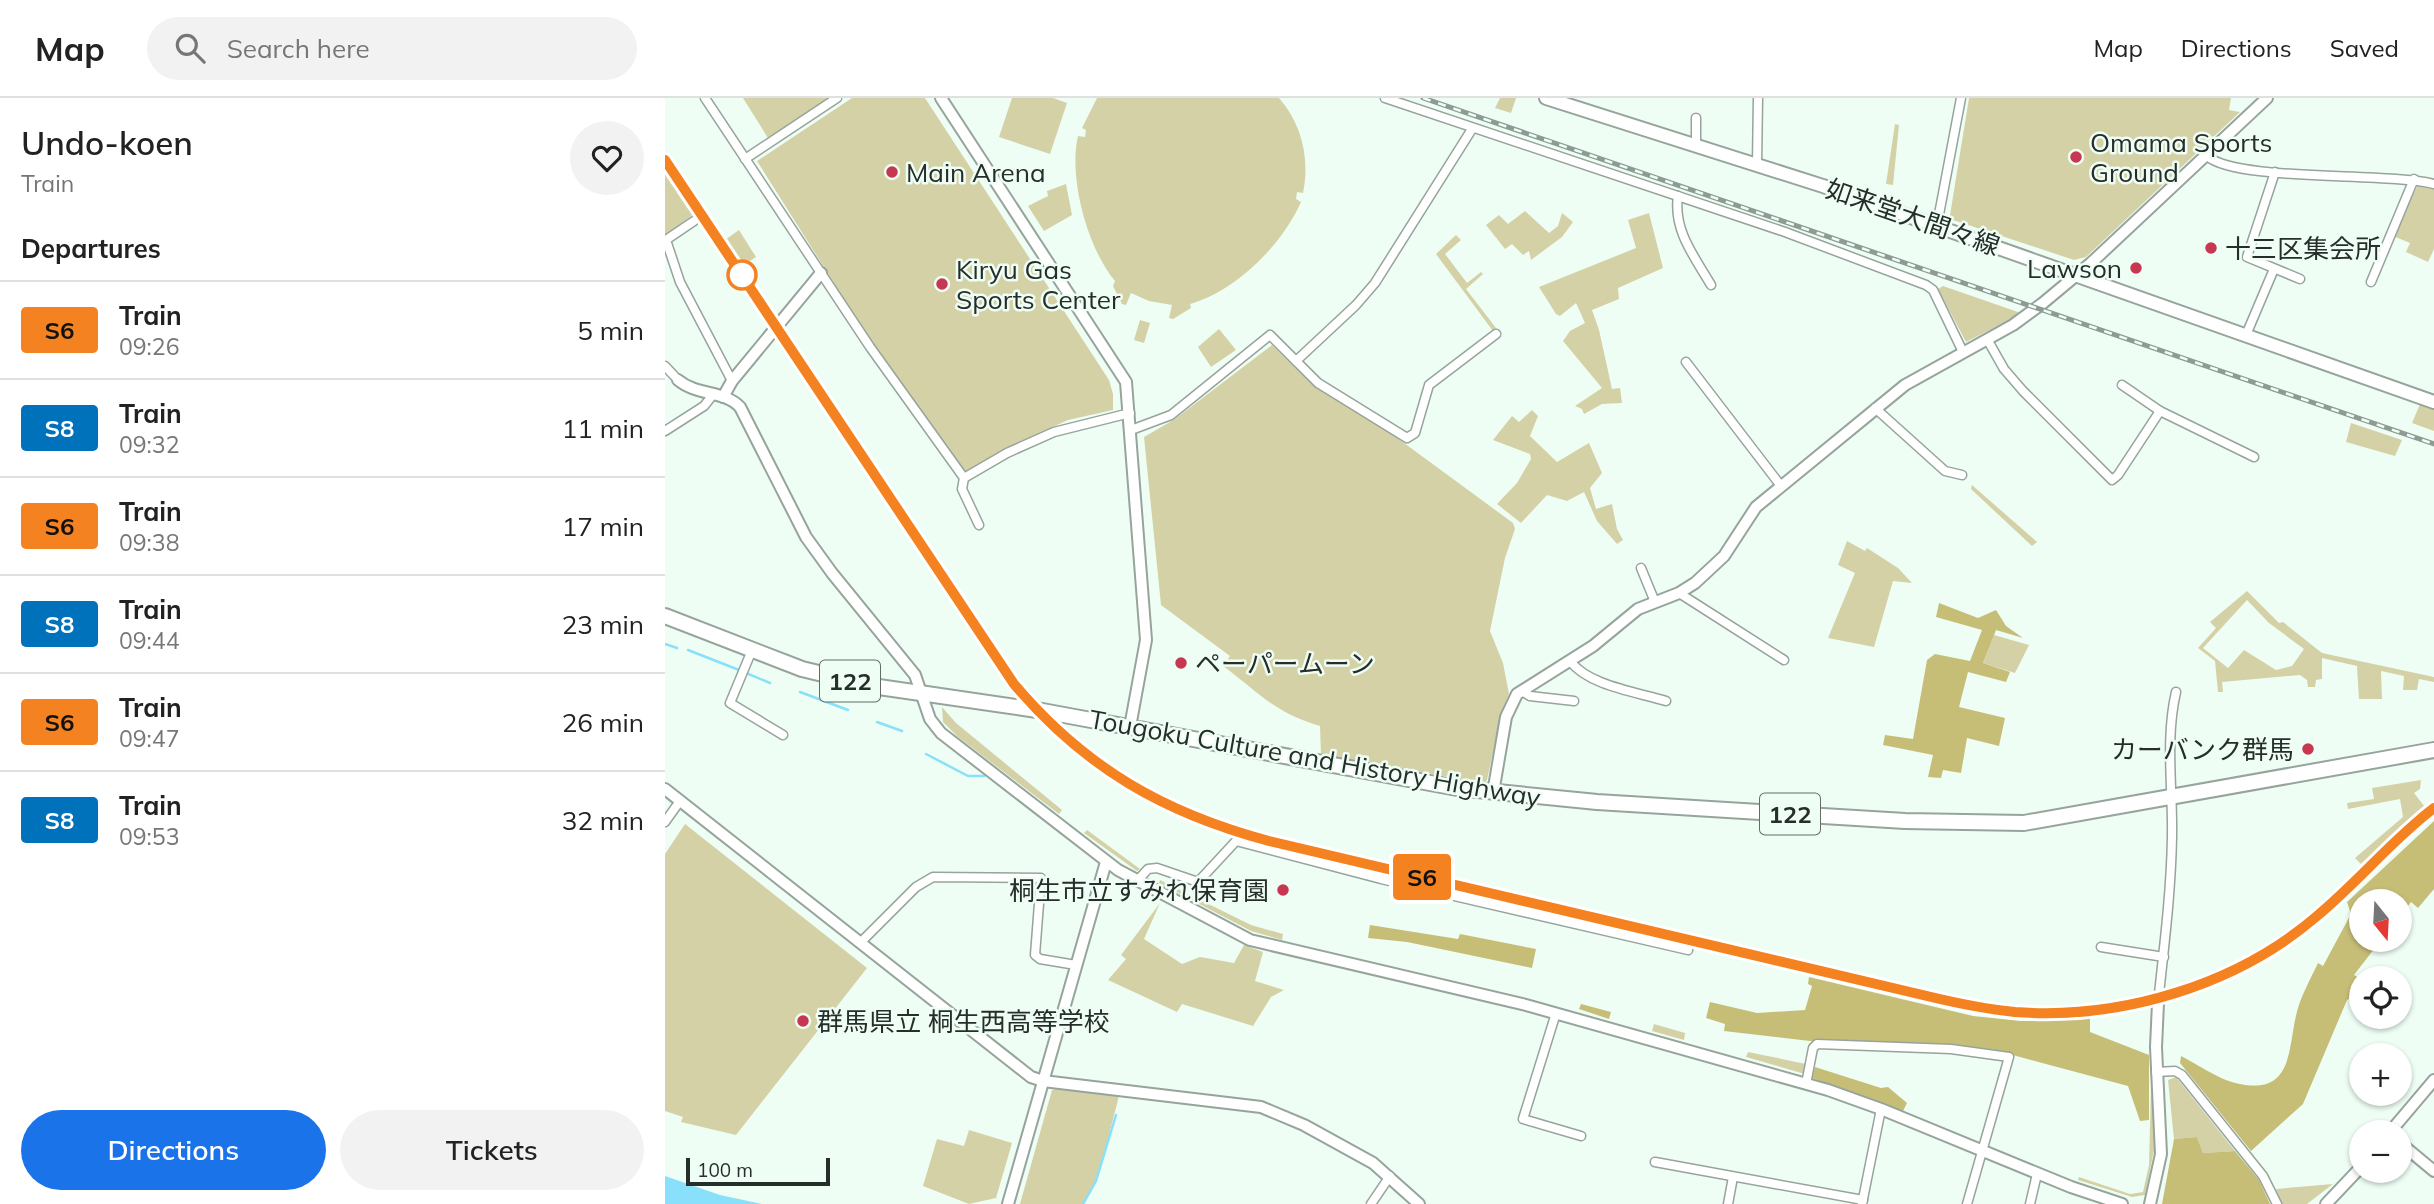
<!DOCTYPE html>
<meta charset="utf-8">
<style>
body{margin:0;font-family:Mulish,"Noto Sans JP",sans-serif;background:#f2f2f2;color:#222;height:100vh;display:flex;flex-direction:column;font-size:26px;white-space:nowrap}
*{box-sizing:border-box;margin:0}
p{font-size:23px;color:#767676}
.icon{flex:none;width:38px;height:38px;fill:none;stroke:currentColor;stroke-width:2;stroke-linecap:round;stroke-linejoin:round}
.map{position:relative;flex:1;overflow:hidden}
.side{display:flex;flex-direction:column;background:#fff;width:665px}
.side>*{flex:none}
.badge{padding:0 14px;border-radius:5px;font-size:24px;line-height:46px}
.needle{width:46px;rotate:162deg}
.buttons{position:absolute;left:1684px;top:791px;display:grid;gap:14px}
.buttons a{display:grid;place-items:center;width:63px;height:63px;border-radius:50%;background:#fff;box-shadow:0 2px 5px #0004;font-size:35px}
.scale{position:absolute;left:21px;bottom:18px;width:144px;box-sizing:border-box;padding-left:7px;border:4px solid #272d2a;border-top:0;font-size:19px;line-height:24px;white-space:nowrap;color:#272d2a;-webkit-text-stroke:5px #eefef5;paint-order:stroke}
.map>.badge{position:absolute;translate:-50% -50%;box-shadow:0 0 0 4px #fff}
h2{padding:0 21px;font-size:26px;line-height:63px}
.round{display:grid;place-items:center;flex:none;width:74px;height:74px;border-radius:37px;background:#f2f2f2}
.overview{display:flex;align-items:center;justify-content:space-between;height:119px;padding:0 21px}
h1{font-size:33px;font-weight:600;line-height:52px}
.cta{display:flex;gap:14px;margin-top:auto;padding:14px 21px}
.cta a{flex:1;height:80px;border-radius:42px;background:#1a73e8;color:#fff;font-size:28px;font-weight:600;line-height:80px;text-align:center}
.cta a+a{background:#f2f2f2;color:#222}
ul{padding:0;list-style:none}
li{display:flex;align-items:center;gap:21px;height:98px;padding:0 21px;border-top:2px solid #e0e0e0}
li div{flex:1}
li b{display:block;font-size:26px}
li em{font-style:normal}
li .badge{min-width:77px;font-weight:700;text-align:center}
header{display:flex;align-items:center;gap:42px;box-sizing:border-box;height:98px;padding:0 35px;background:#fff;border-bottom:2px solid #e0e0e0}
header strong{font-size:33px}
nav{display:flex;gap:38px;margin-inline-start:auto;font-size:24px}
.search{width:490px;height:63px;background:#f2f2f2;display:flex;align-items:center;gap:18px;box-sizing:border-box;padding:0 24px;border-radius:38px;color:#767676;font-size:26px}
main{display:flex;flex:1;min-height:0}
.map>svg:first-child{display:block}
.green{fill:#d5d1a6;fill-rule:evenodd}
.forest{fill:#c6be77}
.water{fill:#89e0fb}
.lines{fill:none;stroke-linecap:round;stroke-linejoin:round}
.stream{stroke:#89e0fb;stroke-width:2.5}
.minor-casing{stroke:#96a49c;stroke-width:11}
.tertiary-casing{stroke:#96a49c;stroke-width:14}
.secondary-casing{stroke:#96a49c;stroke-width:16}
.trunk-casing{stroke:#96a49c;stroke-width:18}
.minor{stroke:#fff;stroke-width:8}
.tertiary{stroke:#fff;stroke-width:10}
.secondary{stroke:#fff;stroke-width:12}
.trunk{stroke:#fff;stroke-width:14}
.rail-casing{stroke:#8e9a94;stroke-width:5}
.rail{stroke:#eefef5;stroke-width:2.5;stroke-dasharray:8;stroke-linecap:butt}
.line-casing{stroke:#fff;stroke-width:16}
.line{stroke:#f58220;stroke-width:10}
.poi-dot{fill:#c73750;stroke:#eefef5;stroke-width:2.5}
.stop-dot{fill:#fff;stroke:#f58220;stroke-width:3.5}
.labels{text-anchor:middle;dominant-baseline:central;stroke-width:5;stroke-linejoin:round;paint-order:stroke}
.shield{fill:#eefef5;stroke:#636c67;stroke-width:2}
.shield-label{font-size:24px;font-weight:bold;fill:#272d2a}
.poi-label{font-size:26px;fill:#272d2a;stroke:#eefef5;text-anchor:start}
.street-label{font-size:26px;fill:#272d2a;stroke:#eefef5}
</style>
<header>
<strong>Map</strong>
<div class="search"><svg class="icon" aria-label="search" viewBox="0 0 24 24"><circle cx="10" cy="10" r="6"/><path d="M15 15l6 6"/></svg>Search here</div>
<nav><a>Map</a><a>Directions</a><a>Saved</a></nav>
</header>
<main>
<section class="side">
<div class="overview"><div><h1>Undo-koen</h1><p>Train</p></div><a class="round"><svg class="icon" aria-label="heart" viewBox="0 0 24 24"><path d="M12 20l-8-8c-3-5 5-10 8-4 3-6 11-1 8 4z"/></svg></a></div>
<h2>Departures</h2>
<ul>
<li><span class="badge" style="background:#f58220;color:#111">S6</span><div><b>Train</b><p>09:26</p></div><em>5 min</em></li>
<li><span class="badge" style="background:#0072bc;color:#fff">S8</span><div><b>Train</b><p>09:32</p></div><em>11 min</em></li>
<li><span class="badge" style="background:#f58220;color:#111">S6</span><div><b>Train</b><p>09:38</p></div><em>17 min</em></li>
<li><span class="badge" style="background:#0072bc;color:#fff">S8</span><div><b>Train</b><p>09:44</p></div><em>23 min</em></li>
<li><span class="badge" style="background:#f58220;color:#111">S6</span><div><b>Train</b><p>09:47</p></div><em>26 min</em></li>
<li><span class="badge" style="background:#0072bc;color:#fff">S8</span><div><b>Train</b><p>09:53</p></div><em>32 min</em></li>
</ul>
<div class="cta"><a>Directions</a><a>Tickets</a></div>
</section>
<div class="map">
<svg width="1769" height="1106" viewBox="0 0 1769 1106">
<rect width="100%" height="100%" fill="#eefef5"/>
<g class="green">
<path d="M78 0H164L103 40Z"/>
<path d="M187 0H260L444 282 448 296V312L403 322 339 351 298 375 208 247 92 63Z"/>
<path d="M347 0H388L402 5 385 56 334 39Z"/>
<path d="M432 0H614C637 26 645 61 638 95L632 94 631 101 636 104C617 147 571 193 525 206L526 210 508 221 504 220 507 207 484 203 466 195 461 207 457 206 448 188 450 183C423 151 403 80 413 38L420 39 421 32 417 30Z"/>
<path d="M835 0H851L846 15 830 10Z"/>
<path d="M1304 0H1566L1564 12 1575 14 1421 159 1409 162 1288 122 1285 117Z"/>
<path d="M1230 26 1234 27 1228 87 1221 86Z"/>
<path d="M0 72 29 116 0 137Z"/>
<path d="M401 86 407 117 379 133 363 108 383 98 382 93Z"/>
<path d="M1753 87 1769 90V151L1763 164 1741 154 1745 145 1728 138Z"/>
<path d="M860 113 884 135 893 128 897 115 908 124 897 139 866 162 864 153 858 157 847 146 840 151 821 127 834 117 843 126Z"/>
<path d="M984 115 998 170 953 190 954 201 927 212 934 232 947 291 955 290 957 305 937 306 919 316 917 311 910 308 937 290 898 243 905 233 920 225 911 205 895 218 891 216 874 189 971 150 963 122Z"/>
<path d="M74 132 91 159 77 168 60 142Z"/>
<path d="M791 137 796 142 780 156 802 185 816 174 818 176 801 191 831 230 828 233 771 156Z"/>
<path d="M1278 188 1353 214 1358 215 1301 244 1273 191Z"/>
<path d="M475 222 485 225 479 245 469 242Z"/>
<path d="M554 231 571 252 546 269 533 249Z"/>
<path d="M607 247 647 286 720 331 848 425 850 431 840 460 825 533 838 565 844 596 837 612 822 682 819 685 656 657 655 628C608 614 596 596 558 568L565 558 496 507 479 339 510 321Z"/>
<path d="M1755 306 1769 310V333L1747 325Z"/>
<path d="M867 312 873 318 865 338 892 364 924 345 937 375 925 390 931 411 947 406 952 431 958 442 952 446 932 423 919 394 902 403 882 397 856 425 832 406 852 385 866 361 865 356 828 342 847 318 854 324Z"/>
<path d="M1686 325 1737 342 1730 358 1681 344Z"/>
<path d="M1307 387 1372 444 1367 448 1306 391Z"/>
<path d="M1182 443 1200 453 1202 450 1233 470 1247 485 1228 483 1209 549 1163 540 1190 475 1173 467Z"/>
<path d="M1582 493 1614 525 1618 524 1657 555 1769 579V584L1754 581 1752 592H1738L1739 578 1716 573 1717 601H1694L1692 568 1657 560V581L1651 582 1650 589H1643L1642 582 1635 577 1557 584 1558 594H1553L1550 563 1533 550 1551 530 1545 524ZM1582 502 1604 525 1639 551 1627 568 1611 572 1579 552 1563 570 1538 550Z"/>
<path d="M1329 537 1364 547 1350 575 1318 565Z"/>
<path d="M277 609 291 625 397 712 394 716 293 639 278 624Z"/>
<path d="M1756 682 1755 691 1749 695 1760 709 1696 766 1690 760 1738 719 1735 701 1683 711 1682 705 1709 701 1707 690Z"/>
<path d="M20 726 202 870 71 1037 16 1024 18 1019 0 1013V756Z"/>
<path d="M422 732 475 771 472 773 419 735Z"/>
<path d="M495 782 586 827 618 836 617 842 586 833 494 785Z"/>
<path d="M495 805 479 841 517 866 535 859 569 865 579 847 598 854 590 883 619 892 606 899 588 928 517 906 512 914 443 882 461 861 456 857Z"/>
<path d="M989 926 1020 935 1019 942 987 933Z"/>
<path d="M1083 954 1141 966 1140 976 1081 959Z"/>
<path d="M1511 979 1570 1053 1538 1055 1532 1039 1509 1041 1503 982Z"/>
<path d="M1486 988 1491 1042 1480 1097 1467 1099 1413 1082 1414 1079 1465 1096 1478 1094 1484 1067Z"/>
<path d="M391 991 454 998 432 1083 419 1106H355L387 992Z"/>
<path d="M304 1032 347 1045 331 1100 304 1106 258 1088 272 1041 299 1048Z"/>
<path d="M1668 1086 1642 1106H1617L1611 1091Z"/>
</g>
<g class="forest">
<path d="M1274 505 1313 520 1331 512 1341 528 1358 540 1331 532 1318 565 1345 574 1341 584 1303 574 1294 609 1340 620 1334 648 1302 640 1296 675 1278 672 1276 680 1263 679 1268 657 1218 647 1220 637 1248 641 1262 562 1270 556 1305 563 1317 532 1271 519Z"/>
<path d="M1769 723V791L1753 810 1746 804 1734 819V803H1696V842H1716L1689 877 1696 881 1690 897 1682 902 1638 1006 1586 1053 1515 965 1516 958C1534 967 1556 983 1575 986 1631 997 1622 946 1633 910 1638 894 1646 880 1653 865L1658 868 1686 816 1682 804Z"/>
<path d="M705 827 793 841 795 836 871 851 867 870 742 844 703 840Z"/>
<path d="M1144 879 1308 918 1356 923 1425 920V934L1484 957V1022L1475 1023 1463 988 1325 951 1145 943 1059 933 1060 926 1041 920 1045 904 1092 915 1140 912 1147 888 1143 886Z"/>
<path d="M916 906 946 914 944 921 914 911Z"/>
<path d="M1150 969 1216 990 1223 989 1242 1005 1238 1013 1147 980Z"/>
<path d="M1532 1039 1538 1055 1570 1053 1594 1082 1605 1106H1497L1509 1041Z"/>
</g>
<path class="water" d="M0 1078 55 1097 97 1106H0Z"/>
<g class="lines">
<g class="stream">
<path d="M0 546 12 550"/>
<path d="M23 552 74 572"/>
<path d="M81 575 105 585"/>
<path d="M135 594 183 612"/>
<path d="M212 624 237 633"/>
<path d="M261 656 303 678H319"/>
<path d="M418 1106 431 1083 451 1017"/>
</g>
<defs>
<g id="minor">
<path d="M40 0 205 249 299 380"/>
<path d="M720 0 1120 134 1261 187 1268 192 1298 254"/>
<path d="M1031 20V46"/>
<path d="M1542 58C1572 84 1720 74 1769 86"/>
<path d="M80 61 172 0"/>
<path d="M1092 66 1093 0"/>
<path d="M1610 74 1582 159 1635 181"/>
<path d="M1013 98C1008 132 1029 158 1046 187"/>
<path d="M29 123 1 142 15 184 67 283"/>
<path d="M1272 127 1296 0"/>
<path d="M1706 184 1749 81"/>
<path d="M1581 237 1609 171"/>
<path d="M1322 241 1339 271 1358 293 1447 382 1453 377 1495 313 1589 359"/>
<path d="M631 263 691 207 710 185 807 31"/>
<path d="M1021 264 1116 388"/>
<path d="M0 268 13 282"/>
<path d="M1457 287 1495 313"/>
<path d="M1210 310 1280 373 1297 377"/>
<path d="M466 332 506 317 605 237 653 285 742 340 750 335 764 287 831 236"/>
<path d="M0 333 39 308 47 298"/>
<path d="M314 427 297 391 299 380 342 355 389 334 465 315"/>
<path d="M976 470 990 504"/>
<path d="M1014 495 1119 562"/>
<path d="M87 552 65 605 118 637"/>
<path d="M905 563C924 588 972 594 1001 603"/>
<path d="M857 593 865 598 909 603"/>
<path d="M0 724 15 703"/>
<path d="M472 783 483 771 492 770 533 784 571 743 716 781 1023 852"/>
<path d="M196 844 251 789 268 779 376 780 370 857 375 861 411 867"/>
<path d="M1436 849 1499 859"/>
<path d="M1493 905C1499 849 1506 795 1507 739 1508 691 1500 641 1511 594"/>
<path d="M891 915 858 1021 916 1038"/>
<path d="M1491 974 1510 973 1517 977 1598 1078 1612 1106"/>
<path d="M1141 986 1148 950 1152 946 1286 951 1344 959 1302 1106"/>
<path d="M990 1064 1198 1102"/>
<path d="M706 1106 725 1078"/>
<path d="M1063 1106 1068 1079"/>
<path d="M1197 1106 1216 1011"/>
<path d="M1365 1106 1372 1076"/>
</g>
<g id="tertiary">
<path d="M276 0 461 284 481 542 465 629"/>
<path d="M13 282C32 298 59 292 75 309L141 439 167 475 250 577 265 621 276 635 453 772 585 842 861 907 1163 992 1216 1011 1406 1089 1457 1106"/>
<path d="M58 299 67 283 156 175"/>
<path d="M0 691 366 979 378 983 596 1009 639 1027 708 1065 754 1106"/>
<path d="M828 695 841 619 852 596 928 548 973 511 1014 495 1030 485 1059 458 1091 409 1240 287 1348 227 1378 205 1426 165 1602 0"/>
<path d="M1725 1034 1769 982"/>
<path d="M1734 1044 1769 1073"/>
<path d="M343 1106 441 764"/>
<path d="M1485 1106 1496 1056 1491 949 1493 905"/>
<path d="M1661 1106 1696 1069"/>
</g>
<path id="secondary" d="M881 0 1158 88 1769 304"/>
<path id="trunk" d="M0 518 137 571 207 588 372 612 792 690 932 704 1240 723 1359 725 1769 652"/>
</defs>
<use href="#minor" class="minor-casing"/>
<use href="#tertiary" class="tertiary-casing"/>
<use href="#secondary" class="secondary-casing"/>
<use href="#trunk" class="trunk-casing"/>
<use href="#minor" class="minor"/>
<use href="#tertiary" class="tertiary"/>
<use href="#secondary" class="secondary"/>
<use href="#trunk" class="trunk"/>
<defs>
<g id="rail">
<path d="M758 0 1769 346"/>
<path d="M0 63 349 586C430 682 512 720 631 749L1262 899C1291 904 1320 911 1350 914 1456 922 1571 887 1652 818 1693 784 1727 743 1769 710"/>
</g>
</defs>
<use href="#rail" class="rail-casing"/>
<use href="#rail" class="rail"/>
</g>
<g class="lines">
<defs>
<path id="line" d="M0 62 349 586C420 670 499 715 604 743L1262 898C1291 905 1320 911 1350 914 1456 922 1572 887 1652 818 1693 784 1727 742 1769 710"/>
</defs>
<use href="#line" class="line-casing"/>
<use href="#line" class="line"/>
</g>
<g class="poi-dot">
<circle cx="1411" cy="59" r="7"/>
<circle cx="227" cy="74" r="7"/>
<circle cx="1546" cy="150" r="7"/>
<circle cx="1471" cy="170" r="7"/>
<circle cx="277" cy="186" r="7"/>
<circle cx="516" cy="565" r="7"/>
<circle cx="1643" cy="651" r="7"/>
<circle cx="618" cy="792" r="7"/>
<circle cx="138" cy="923" r="7"/>
</g>
<circle class="stop-dot" cx="77" cy="177" r="14"/>
<g class="labels">
<g class="shield">
<rect x="155" y="562.5" width="60" height="41" rx="5"/>
<rect x="1095" y="695.5" width="60" height="41" rx="5"/>
</g>
<g class="shield-label">
<text x="185" y="583">122</text>
<text x="1125" y="716">122</text>
</g>
<g class="poi-label">
<text x="1425" y="44">Omama Sports<tspan x="1425" dy="30">Ground</tspan></text>
<text x="241" y="74">Main Arena</text>
<text x="1560" y="150">十三区集会所</text>
<text x="1457" y="170" text-anchor="end">Lawson</text>
<text x="291" y="171">Kiryu Gas<tspan x="291" dy="30">Sports Center</tspan></text>
<text x="530" y="565">ペーパームーン</text>
<text x="1629" y="651" text-anchor="end">カーバンク群馬</text>
<text x="604" y="792" text-anchor="end">桐生市立すみれ保育園</text>
<text x="152" y="923">群馬県立 桐生西高等学校</text>
</g>
<g class="street-label">
<text transform="translate(1248 119) rotate(19)">如来堂大間々線</text>
<text transform="translate(650 660) rotate(10)">Tougoku Culture and History Highway</text>
</g>
</g>
</svg>
<div class="buttons">
<a><svg class="needle" viewBox="-14 -14 28 28"><path d="M0-13l5 13h-10z" fill="#e53935"/><path d="M0 13l5-13h-10z" fill="#767676"/></svg></a>
<a><svg class="icon" aria-label="locate" viewBox="0 0 24 24"><circle cx="12" cy="12" r="6"/><path d="M12 2v4M12 18v4M2 12h4M18 12h4"/></svg></a>
<a>+</a>
<a>−</a>
</div>
<div class="scale">100 m</div>
<b class="badge" style="left:757px;top:779px;background:#f58220;color:#111">S6</b>
</div>
</main>
